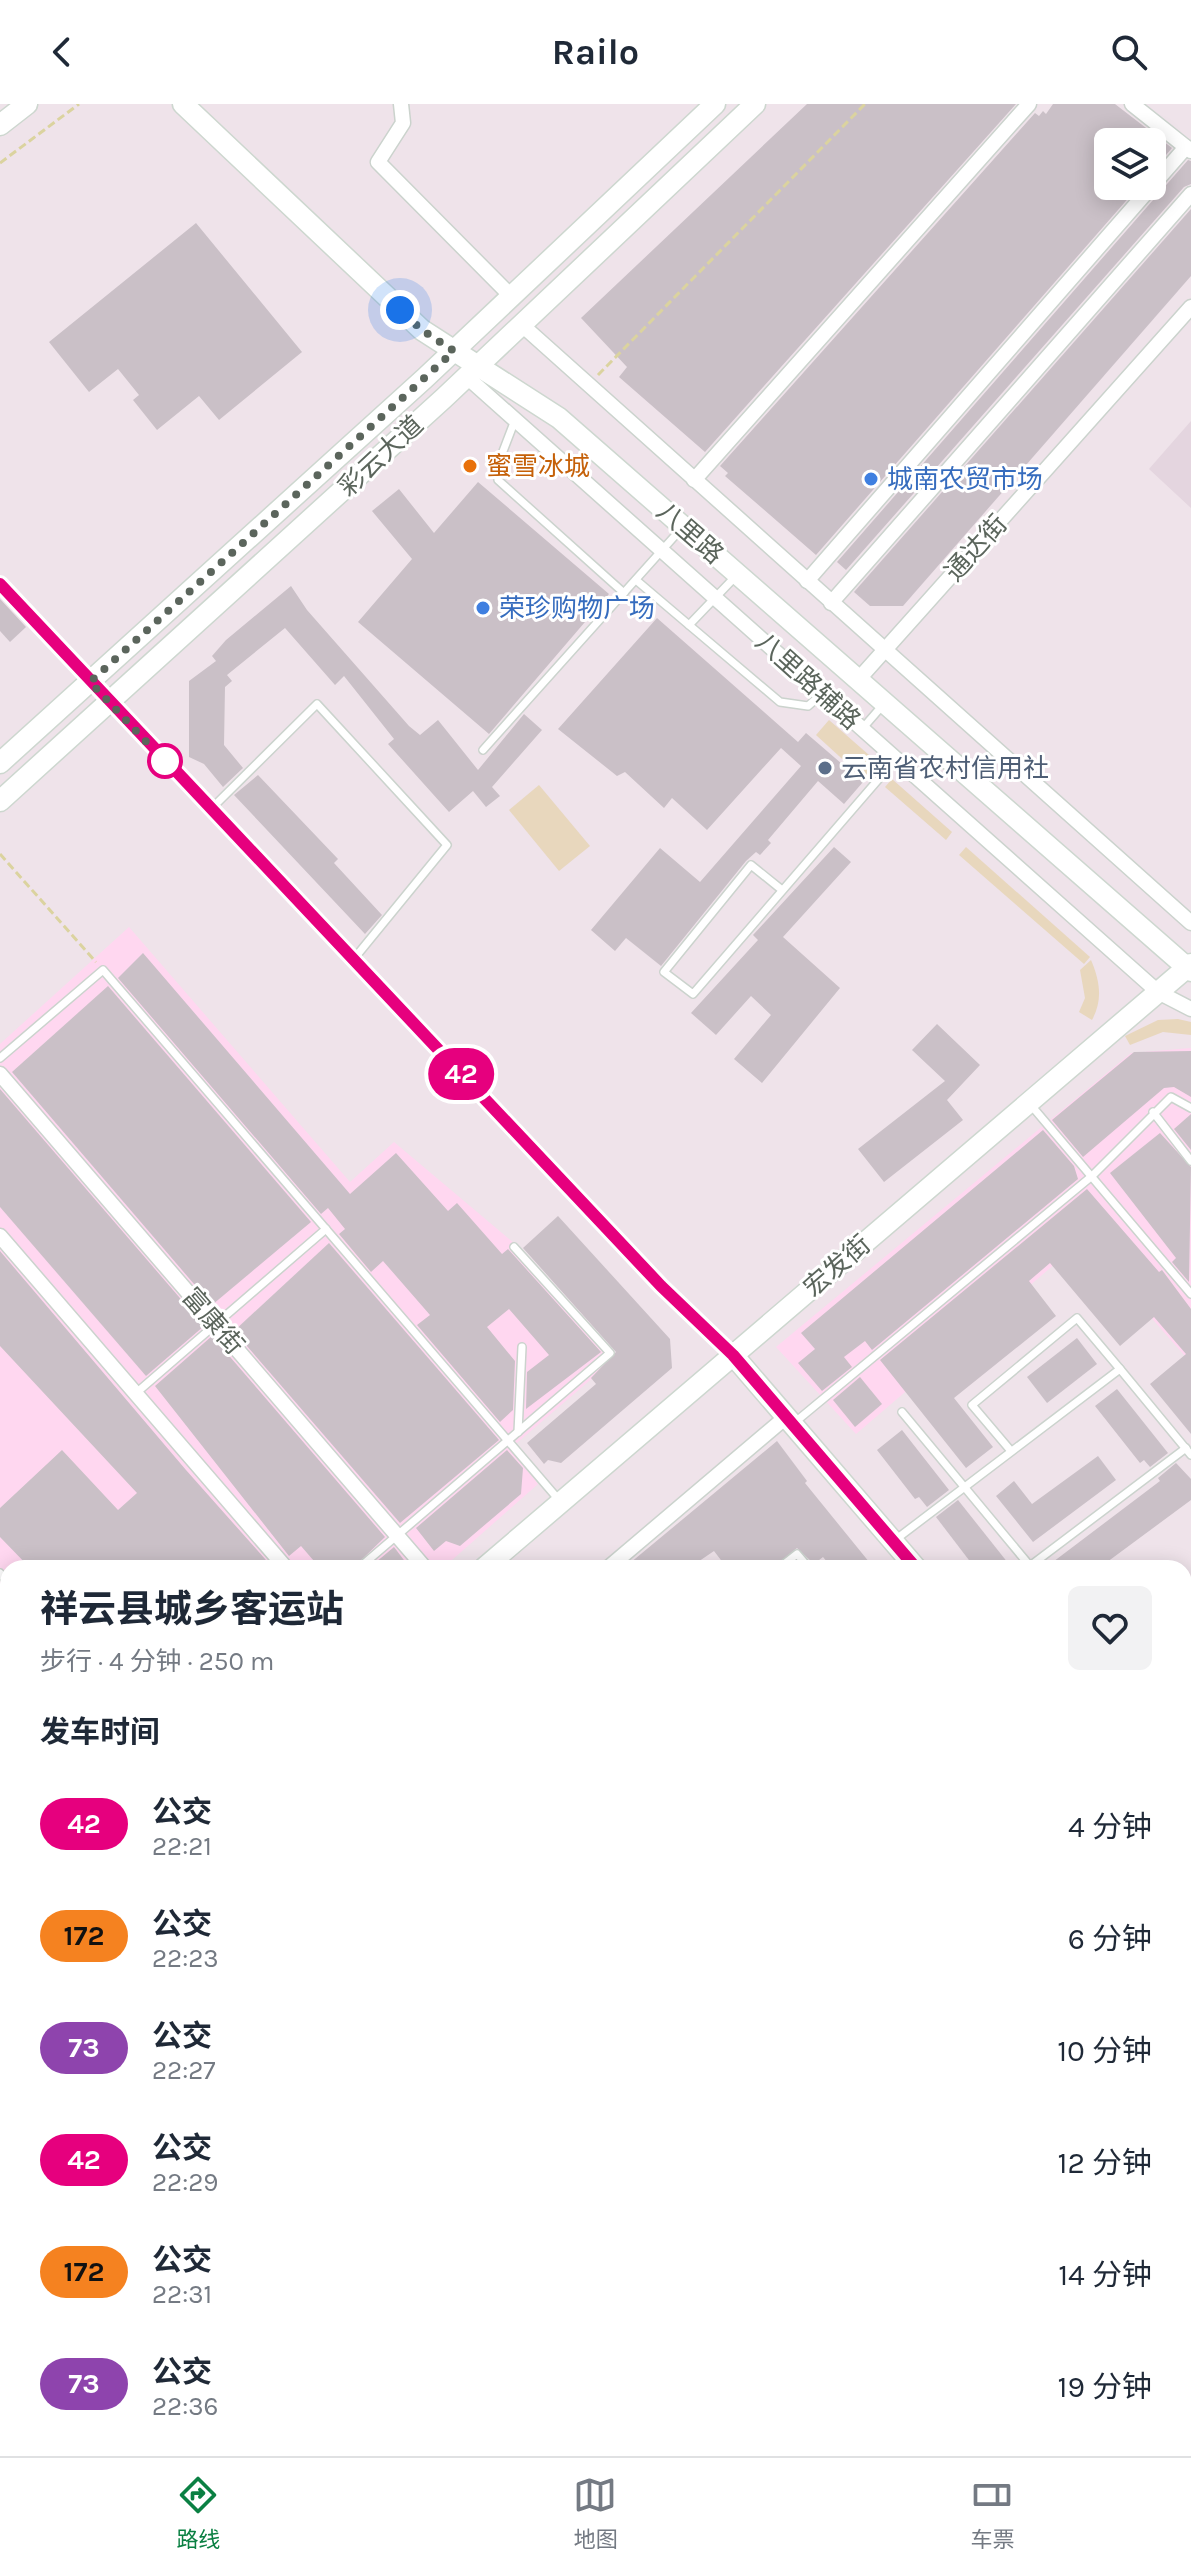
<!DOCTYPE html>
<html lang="zh">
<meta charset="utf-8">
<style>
body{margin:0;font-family:Karla,"Noto Sans SC",sans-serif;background:#f2f2f3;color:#1f2937;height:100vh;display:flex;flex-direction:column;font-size:30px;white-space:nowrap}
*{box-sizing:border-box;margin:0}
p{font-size:26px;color:#747a83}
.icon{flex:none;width:44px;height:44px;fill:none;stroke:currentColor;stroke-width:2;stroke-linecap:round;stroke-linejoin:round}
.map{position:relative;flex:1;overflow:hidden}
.panel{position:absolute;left:0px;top:1456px;width:1192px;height:896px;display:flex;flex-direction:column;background:#fff;border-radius:24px 24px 0 0;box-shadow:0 4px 20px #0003}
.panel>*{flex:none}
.badge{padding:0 16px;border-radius:26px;font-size:28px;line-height:52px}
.tools{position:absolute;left:1094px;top:24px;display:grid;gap:16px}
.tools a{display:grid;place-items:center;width:72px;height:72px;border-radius:12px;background:#fff;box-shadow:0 4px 20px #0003;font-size:40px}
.you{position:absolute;width:40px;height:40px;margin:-20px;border:6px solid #fff;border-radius:50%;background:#1a73e8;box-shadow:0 0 0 12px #1a73e833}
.map>.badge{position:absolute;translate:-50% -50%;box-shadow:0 0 0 4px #fff}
h2{padding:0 40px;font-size:30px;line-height:72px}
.round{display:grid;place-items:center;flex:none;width:84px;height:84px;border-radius:12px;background:#f2f2f3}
.summary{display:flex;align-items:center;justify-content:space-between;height:136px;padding:0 40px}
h1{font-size:38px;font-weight:700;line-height:60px}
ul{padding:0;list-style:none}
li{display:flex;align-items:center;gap:24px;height:112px;padding:0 40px}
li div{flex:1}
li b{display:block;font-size:30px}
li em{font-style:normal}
li .badge{min-width:88px;font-weight:700;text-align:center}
header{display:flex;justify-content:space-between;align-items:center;height:104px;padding:0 40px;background:#fff;font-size:36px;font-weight:700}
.tabs{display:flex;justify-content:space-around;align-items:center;height:112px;border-top:2px solid #e0e1e3;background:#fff;font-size:22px;color:#747a83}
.tabs a{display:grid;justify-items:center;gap:4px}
.tabs .on{color:#0b8043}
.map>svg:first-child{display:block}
.commercial{fill:#ffd7f0}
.education{fill:#e4d5df}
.green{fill:#e8d7bd}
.building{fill:#cac0c7}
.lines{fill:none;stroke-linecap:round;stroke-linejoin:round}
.lane-casing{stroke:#cbd3cd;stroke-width:10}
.street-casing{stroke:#cbd3cd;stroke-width:17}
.secondary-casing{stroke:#cdd7cf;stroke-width:23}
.path{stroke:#dbd39f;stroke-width:3;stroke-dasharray:8 4;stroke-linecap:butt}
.lane{stroke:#fff;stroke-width:7}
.street{stroke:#fff;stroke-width:14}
.secondary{stroke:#fff;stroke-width:20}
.line-casing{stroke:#fff;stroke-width:18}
.line{stroke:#e6007e;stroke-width:12}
.walk{stroke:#5b655c;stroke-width:8;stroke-dasharray:0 14.4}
.food-dot{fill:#e8710a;stroke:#fff;stroke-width:3}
.shop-dot{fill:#3f7fe0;stroke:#fff;stroke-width:3}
.stop-dot{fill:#fff;stroke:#e6007e;stroke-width:4}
.service-dot{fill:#5c6f8a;stroke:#fff;stroke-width:3}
.labels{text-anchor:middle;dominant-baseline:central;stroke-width:6;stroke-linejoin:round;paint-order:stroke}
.street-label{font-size:26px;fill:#5b655c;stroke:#fff}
.food-label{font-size:26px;fill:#c56008;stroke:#fff;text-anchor:start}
.shop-label{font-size:26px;fill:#366cbe;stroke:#fff;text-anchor:start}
.service-label{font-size:26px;fill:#4e5e75;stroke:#fff;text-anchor:start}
</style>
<header><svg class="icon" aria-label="back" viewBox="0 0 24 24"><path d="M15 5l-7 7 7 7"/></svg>Railo<svg class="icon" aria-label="search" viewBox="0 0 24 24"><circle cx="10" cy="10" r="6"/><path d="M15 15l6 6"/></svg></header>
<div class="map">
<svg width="1191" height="2352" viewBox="0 0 1191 2352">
<rect width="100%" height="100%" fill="#efe3ea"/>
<g class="commercial">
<path d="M129 823 350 1078 394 1038 514 1139 617 1253 511 1344 538 1380 443 1464H8V1545L0 1551V940Z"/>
<path d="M1191 944V1259L1083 1136 856 1330 776 1243 1131 949Z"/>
</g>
<path class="education" d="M1191 317V404L1149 365Z"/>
<g class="green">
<path d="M829 616 877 658 863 674 816 631Z"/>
<path d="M892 675 952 728 946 736 885 683Z"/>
<path d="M539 681 590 742 559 767 509 706Z"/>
<path d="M966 743 1090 853 1084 860 959 751Z"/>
<path d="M1091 856C1100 877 1103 896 1092 916L1079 908 1085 894 1080 866Z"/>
<path d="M1178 915 1191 918V931L1163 928 1130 941 1125 932 1158 916Z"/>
</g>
<g class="building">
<path d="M807 0H1016L705 348 619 273 627 263 581 214Z"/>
<path d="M1053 0H1115L1172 44 1152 67V38H1108V82H1139L816 451 725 372 728 369 720 362 1035 9 1039 12 1043 7 1046 10Z"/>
<path d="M1188 56 1191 57V80L1184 83 846 466 837 458Z"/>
<path d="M1191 105V172L903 502H870L854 488Z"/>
<path d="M196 119 302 248 219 316 199 292 157 326 133 296 139 291 118 265 89 288 49 238Z"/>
<path d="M478 378 609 490 489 630 358 518 412 455 372 407 399 385 434 429Z"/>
<path d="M291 482 307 506 409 622 420 631 438 616 478 666 524 610 542 626 492 683 500 692 486 703 473 687 449 708 388 640 394 635 344 572 335 581 285 524 227 571 232 577 225 583 224 641 243 664 223 683 204 660 189 653V577L216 557 212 552 226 536Z"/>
<path d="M0 495 26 523 10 538 0 527Z"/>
<path d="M657 514 798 638 806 629 863 678 844 700 818 677 768 736 771 739 760 751 756 748 746 757 661 862 626 834 615 847 591 826 660 744 700 778 801 662 781 644 707 726 672 694 664 704 625 668 617 672 558 625Z"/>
<path d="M258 671 338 755 334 759 382 811 365 830 234 691Z"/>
<path d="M834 743 851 758 783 833 840 884 762 979 734 955 771 911 751 892 716 931 691 909 758 836 753 831Z"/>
<path d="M143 849 350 1090 396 1049 448 1107 457 1099 502 1150 508 1145 601 1248 526 1305 527 1268 549 1251 509 1205 487 1223 515 1257 513 1306 500 1318 417 1221 430 1211 383 1157 371 1168 339 1130 345 1125 328 1104 321 1110 118 874Z"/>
<path d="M108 882 311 1118 212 1201 12 968Z"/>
<path d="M937 920 980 961 947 996 963 1016 884 1078 858 1045 945 977 912 946Z"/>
<path d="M1191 947V993L1174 983 1164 984 1083 1053 1052 1016 1134 948Z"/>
<path d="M0 985 204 1222 146 1272 0 1103Z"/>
<path d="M1191 1010V1046L1174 1025Z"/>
<path d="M1043 1026 1074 1062 1078 1075 872 1246 865 1237 844 1253 852 1263 822 1287 798 1259 815 1245 801 1229Z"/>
<path d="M1160 1029 1191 1063 1189 1178 1172 1158 1176 1154 1110 1069Z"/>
<path d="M1087 1085 1159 1168 1162 1166 1191 1205V1330L1150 1280 1186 1250 1154 1213 1120 1242 1050 1159 1029 1177 1056 1212 954 1294 993 1343 966 1364 880 1256Z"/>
<path d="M558 1112 670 1235 672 1264 561 1359 548 1356 544 1360 527 1339 596 1280 591 1274 616 1248 523 1144Z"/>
<path d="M329 1139 499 1336 400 1419 234 1227Z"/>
<path d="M0 1147 186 1366 273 1464H30L0 1433V1404L62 1346 118 1406 137 1389 0 1242Z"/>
<path d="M212 1232 385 1433 353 1464H320L301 1442 289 1452 155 1282Z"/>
<path d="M1077 1234 1097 1260 1047 1299 1027 1273Z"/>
<path d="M860 1273 882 1300 855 1323 833 1296Z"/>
<path d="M1117 1285 1168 1349 1150 1363 1144 1356 1140 1359 1095 1302Z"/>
<path d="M902 1326 949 1386 927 1403 919 1393 915 1395 877 1346Z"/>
<path d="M777 1337 807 1377 805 1379 874 1464H832L823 1453 814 1460 797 1444 773 1464H727L714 1447 689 1464H624Z"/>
<path d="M507 1346 523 1364 521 1390 460 1442 446 1437 434 1447 416 1424Z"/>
<path d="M1098 1352 1116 1376 1033 1438 996 1392 1014 1377 1032 1400Z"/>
<path d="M1176 1359 1191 1375V1396L1099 1464H1045L1160 1377 1158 1374Z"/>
<path d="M958 1396 1012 1464H975L936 1413Z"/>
<path d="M394 1443 410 1464H369Z"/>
</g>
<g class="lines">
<defs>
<g id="lane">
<path d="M515 316 497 363 498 376 624 489"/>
<path d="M735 473 689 521 780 598 808 602 823 589"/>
<path d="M636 476 689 521"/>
<path d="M862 625 882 602"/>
<path d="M483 646 681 425"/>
<path d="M211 705 317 600 447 741 353 856"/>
<path d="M782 786 751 761 664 868 693 890 896 655"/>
<path d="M0 954 103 866 559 1396"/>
<path d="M1030 1000 1191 1190"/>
<path d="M1153 1008 1191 1057"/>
<path d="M135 1290 326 1125"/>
<path d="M902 1308 1030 1462 1186 1344"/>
<path d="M794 1319 1092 1072 1171 993 1191 1004"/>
<path d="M518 1328 522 1243"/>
<path d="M1011 1347 972 1301 1077 1214 1120 1265"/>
<path d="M895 1436 1120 1265 1191 1351"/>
<path d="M359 1464 610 1249 514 1143"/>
<path d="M779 1464 797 1450 809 1464"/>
<path d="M0 1469 8 1479"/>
<path d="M1184 1532 1191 1527"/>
<path d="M0 1543 8 1539"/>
<path d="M1184 1912 1191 1920"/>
<path d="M1069 2352 1079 2344"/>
</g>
<g id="street">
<path d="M401 0 403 19 378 58 511 192"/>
<path d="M1132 0 1191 47"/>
<path d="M522 221 1191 819"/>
<path d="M467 273 1158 888 1191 905"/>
<path d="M694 376 1029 0"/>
<path d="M807 477 1186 43"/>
<path d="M0 480 661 1182 733 1251"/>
<path d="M831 499 1191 90"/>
<path d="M857 577 1191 203"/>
<path d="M0 970 425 1464"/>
<path d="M0 1132 286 1464"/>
<path d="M608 1464 786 1313"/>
<path d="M1184 1629 1191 1625"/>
<path d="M0 1981 8 1974"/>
<path d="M1184 2306 1191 2314"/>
<path d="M475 2344 485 2349 528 2352"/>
<path d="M104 2352 116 2344"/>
<path d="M899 2352 901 2344"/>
</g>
<g id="secondary">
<path d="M183 0 422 226 559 314 1191 867"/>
<path d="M0 21 27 0"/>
<path d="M0 659 425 274 715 0"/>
<path d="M0 697 444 294 755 0"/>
<path d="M733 1251 916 1464"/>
<path d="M484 1464 1191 860"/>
<path d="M1184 1775 1191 1783"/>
<path d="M0 1878 8 1871"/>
</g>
</defs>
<use href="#lane" class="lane-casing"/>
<use href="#street" class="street-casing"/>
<use href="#secondary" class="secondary-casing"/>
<g class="path">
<path d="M0 59 79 0"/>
<path d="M598 271 865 0"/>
<path d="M0 750 96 858"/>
<path d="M0 1607 8 1598"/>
</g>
<use href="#lane" class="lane"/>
<use href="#street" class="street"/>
<use href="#secondary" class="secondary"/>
</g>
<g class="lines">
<defs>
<path id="line" d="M0 480 661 1182 733 1251 916 1464"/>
</defs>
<use href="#line" class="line-casing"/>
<use href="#line" class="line"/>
<path class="walk" d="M165 657 170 663 90 578 454 247 422 226 400 206"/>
</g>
<circle class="food-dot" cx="470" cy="362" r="8"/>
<g class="shop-dot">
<circle cx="871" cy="375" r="8"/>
<circle cx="483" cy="504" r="8"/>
</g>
<circle class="stop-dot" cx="165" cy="657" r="16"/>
<circle class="service-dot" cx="825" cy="664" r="8"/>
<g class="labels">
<g class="street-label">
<text transform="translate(381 352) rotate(-43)">彩云大道</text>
<text transform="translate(690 429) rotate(41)">八里路</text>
<text transform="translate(976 444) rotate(-48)">通达街</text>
<text transform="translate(808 577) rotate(42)">八里路辅路</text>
<text transform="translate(837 1162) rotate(-41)">宏发街</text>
<text transform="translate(213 1217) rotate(49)">富康街</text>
</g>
<g class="food-label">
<text x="486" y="362">蜜雪冰城</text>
</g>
<g class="shop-label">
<text x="887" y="375">城南农贸市场</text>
<text x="499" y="504">荣珍购物广场</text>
</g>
<g class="service-label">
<text x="841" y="664">云南省农村信用社</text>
</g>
</g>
</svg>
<div class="tools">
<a><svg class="icon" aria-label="layers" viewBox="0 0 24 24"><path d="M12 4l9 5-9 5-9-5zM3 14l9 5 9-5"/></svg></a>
</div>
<div class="you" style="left:400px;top:206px"></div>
<b class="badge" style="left:461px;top:970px;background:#e6007e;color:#fff">42</b>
<section class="panel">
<div class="summary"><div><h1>祥云县城乡客运站</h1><p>步行 · 4 分钟 · 250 m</p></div><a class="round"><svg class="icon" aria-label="heart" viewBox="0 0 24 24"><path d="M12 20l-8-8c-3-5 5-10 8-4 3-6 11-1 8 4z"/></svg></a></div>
<h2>发车时间</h2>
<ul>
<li><span class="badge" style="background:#e6007e;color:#fff">42</span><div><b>公交</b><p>22:21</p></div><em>4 分钟</em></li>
<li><span class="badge" style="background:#f58220;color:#111">172</span><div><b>公交</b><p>22:23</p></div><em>6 分钟</em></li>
<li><span class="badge" style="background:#8e44ad;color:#fff">73</span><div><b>公交</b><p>22:27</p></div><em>10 分钟</em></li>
<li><span class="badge" style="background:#e6007e;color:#fff">42</span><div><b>公交</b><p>22:29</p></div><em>12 分钟</em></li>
<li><span class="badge" style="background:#f58220;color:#111">172</span><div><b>公交</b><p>22:31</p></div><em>14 分钟</em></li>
<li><span class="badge" style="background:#8e44ad;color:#fff">73</span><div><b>公交</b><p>22:36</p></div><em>19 分钟</em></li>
</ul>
</section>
</div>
<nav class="tabs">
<a class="on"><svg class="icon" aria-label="directions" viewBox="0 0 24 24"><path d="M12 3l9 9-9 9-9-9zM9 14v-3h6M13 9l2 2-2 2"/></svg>路线</a>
<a><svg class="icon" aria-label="map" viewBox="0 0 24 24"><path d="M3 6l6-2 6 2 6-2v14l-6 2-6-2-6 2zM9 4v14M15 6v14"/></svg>地图</a>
<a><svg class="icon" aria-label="tickets" viewBox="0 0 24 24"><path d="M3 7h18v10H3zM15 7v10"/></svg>车票</a>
</nav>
